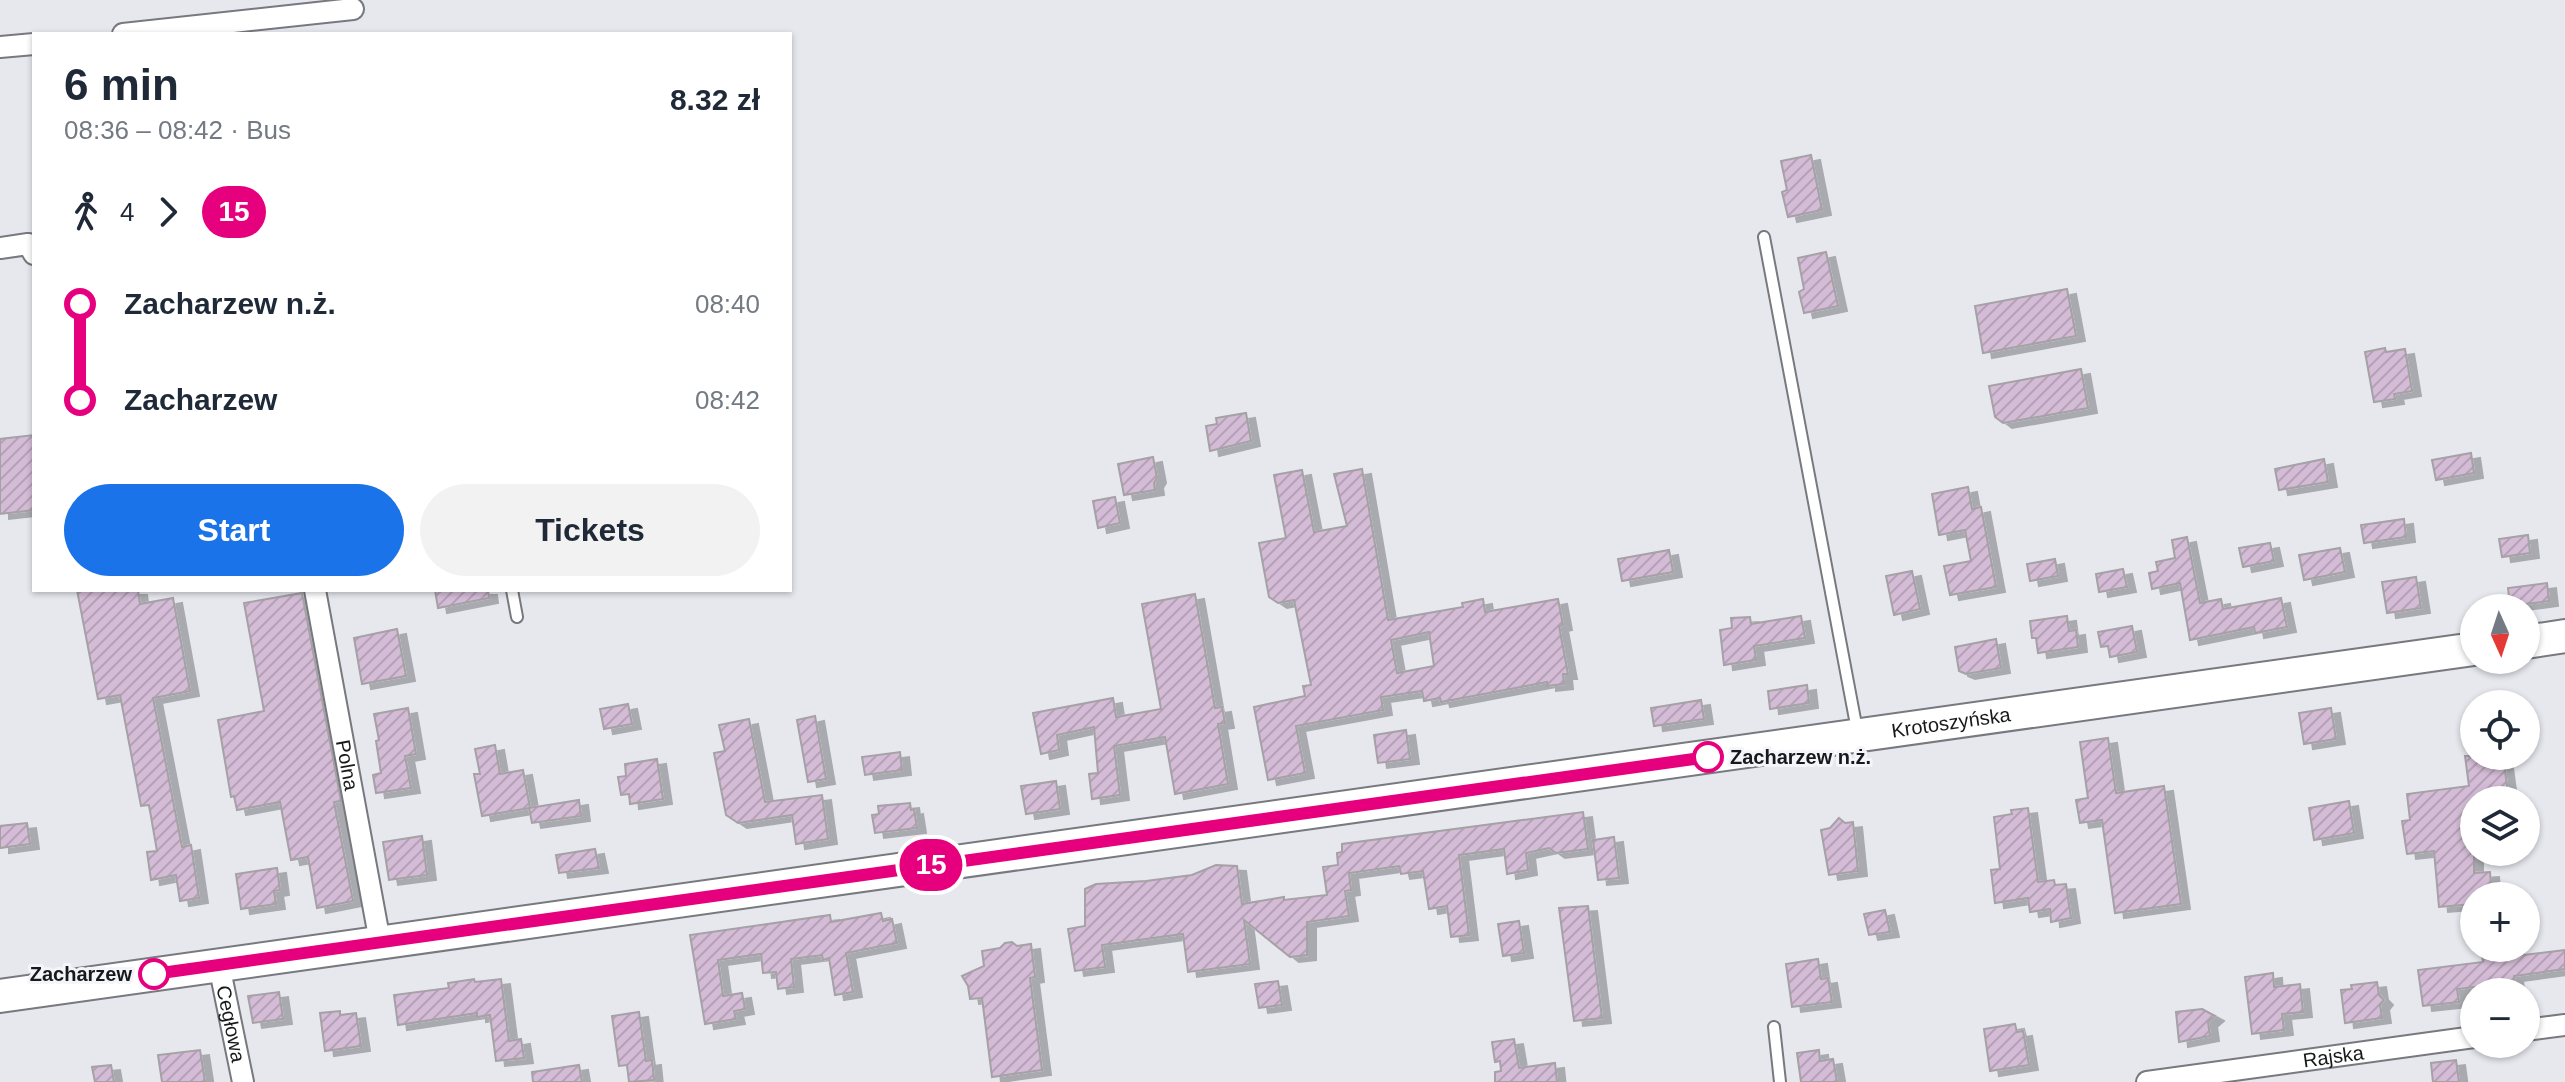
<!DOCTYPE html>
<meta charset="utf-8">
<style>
body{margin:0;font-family:Helvetica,sans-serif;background:#f2f2f3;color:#1f2937;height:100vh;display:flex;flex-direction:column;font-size:30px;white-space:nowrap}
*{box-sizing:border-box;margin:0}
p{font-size:26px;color:#747a83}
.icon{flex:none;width:44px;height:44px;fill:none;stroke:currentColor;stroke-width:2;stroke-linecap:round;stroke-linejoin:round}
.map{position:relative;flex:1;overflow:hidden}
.panel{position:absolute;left:32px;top:32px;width:760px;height:560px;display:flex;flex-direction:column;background:#fff;border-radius:0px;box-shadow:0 2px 6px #0004}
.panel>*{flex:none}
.badge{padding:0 16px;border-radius:26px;font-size:28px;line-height:52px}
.needle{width:52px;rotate:177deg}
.fabs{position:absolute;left:2460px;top:594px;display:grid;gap:16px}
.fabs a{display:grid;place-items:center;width:80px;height:80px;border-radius:50%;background:#fff;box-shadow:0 2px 6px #0004;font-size:40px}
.map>.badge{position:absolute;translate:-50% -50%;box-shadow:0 0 0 4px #fff}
.legs{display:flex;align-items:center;gap:12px;height:88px;padding:0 32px;font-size:26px}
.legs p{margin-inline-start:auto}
.summary{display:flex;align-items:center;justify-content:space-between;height:136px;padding:0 32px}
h1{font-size:44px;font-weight:600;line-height:60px}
.action{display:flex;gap:16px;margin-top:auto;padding:16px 32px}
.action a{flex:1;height:92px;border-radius:48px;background:#1a73e8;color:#fff;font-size:32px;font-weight:600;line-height:92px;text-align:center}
.action a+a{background:#f2f2f3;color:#1f2937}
ul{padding:0 32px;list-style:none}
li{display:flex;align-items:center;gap:28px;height:96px;font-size:30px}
li i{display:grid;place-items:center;width:12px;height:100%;margin:0 10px;background:currentColor}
li i::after{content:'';width:20px;height:20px;margin:-10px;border:6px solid;border-radius:50%;background:#fff}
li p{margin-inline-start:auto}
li:first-child i{background:linear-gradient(#0000 50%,currentColor 0)}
li:last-child i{background:linear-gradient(currentColor 50%,#0000 0)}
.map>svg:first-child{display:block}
.building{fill:url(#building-hatch);stroke:#a5a1a5;stroke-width:2;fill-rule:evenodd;filter:url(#shadow)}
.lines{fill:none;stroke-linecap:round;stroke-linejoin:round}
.lane-casing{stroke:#77797e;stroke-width:14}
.street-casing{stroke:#77797e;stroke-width:24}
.primary-casing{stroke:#77797e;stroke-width:36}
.path{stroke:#9fa1a5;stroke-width:4;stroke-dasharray:6 4;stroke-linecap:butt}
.lane{stroke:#fff;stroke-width:10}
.street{stroke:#fff;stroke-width:20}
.primary{stroke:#fff;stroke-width:32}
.line-1-casing{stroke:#fff;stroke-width:18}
.line-1{stroke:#e6007e;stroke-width:12}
.stop-1-dot{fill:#fff;stroke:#e6007e;stroke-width:4}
.labels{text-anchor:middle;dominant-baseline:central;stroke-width:6;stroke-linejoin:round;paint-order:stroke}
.street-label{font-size:20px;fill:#18191a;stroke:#f4f5fb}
.stop-label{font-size:20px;font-weight:bold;fill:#18191a;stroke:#f4f5fb;text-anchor:start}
</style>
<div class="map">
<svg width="2565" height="1082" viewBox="0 0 2565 1082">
<defs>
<pattern id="building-hatch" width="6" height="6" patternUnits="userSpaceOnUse" patternTransform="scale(2)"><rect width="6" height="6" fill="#d4bcd6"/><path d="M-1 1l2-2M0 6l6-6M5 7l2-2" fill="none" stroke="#b5a1b7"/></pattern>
<filter id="shadow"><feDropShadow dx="9" dy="5" stdDeviation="0" flood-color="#0004"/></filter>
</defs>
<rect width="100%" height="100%" fill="#e6e8ee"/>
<g class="building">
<path d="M1811 155 1822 210 1788 217 1782 192 1787 190 1781 161Z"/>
<path d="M1826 252 1838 306 1804 313 1799 292 1804 289 1798 258Z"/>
<path d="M2067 289 2076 336 1983 353 1975 306Z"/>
<path d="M2385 348 2386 352 2405 349 2412 391 2394 394 2395 399 2374 402 2365 352Z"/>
<path d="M2081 369 2088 408 2003 423 1995 417 1989 386Z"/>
<path d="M1246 413 1251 441 1210 451 1206 426 1217 424 1216 418Z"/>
<path d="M34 435V510L0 514V439Z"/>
<path d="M2471 453 2474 473 2436 480 2432 460Z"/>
<path d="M1153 457 1157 478 1154 483 1155 490 1124 495 1118 464Z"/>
<path d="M2324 459 2328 482 2279 490 2275 469Z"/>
<path d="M1362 469 1388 620 1463 607 1462 603 1483 599 1485 612 1558 599 1563 625 1559 626 1568 674H1563L1564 684 1547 686V682L1441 702 1440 698 1424 701 1422 691 1381 697 1383 710 1296 726 1305 773 1268 780 1254 707 1305 696 1303 686 1311 685 1294 600 1278 603 1269 597 1259 543 1286 538 1274 475 1302 470 1314 532 1347 526 1334 474ZM1429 632 1434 666 1397 673 1391 640Z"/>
<path d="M1968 487 1972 509 1981 507 1996 587 1950 595 1944 566 1971 561 1965 530 1939 535 1932 494Z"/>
<path d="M1115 497 1120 523 1098 528 1093 501Z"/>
<path d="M2404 519 2406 537 2364 543 2361 525Z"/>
<path d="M2528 535 2530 553 2502 557 2499 539Z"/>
<path d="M2187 537 2200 603 2221 599 2223 609 2281 598 2287 627 2255 633 2254 627 2190 640 2180 583 2152 589 2149 573 2158 571 2156 562 2175 558 2172 540Z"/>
<path d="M2270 543 2274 561 2243 567 2239 548Z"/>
<path d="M2340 548 2345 572 2304 580 2299 555Z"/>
<path d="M1669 550 1673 572 1622 581 1618 559Z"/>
<path d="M2055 559 2058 576 2030 581 2027 564Z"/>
<path d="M2123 569 2127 587 2099 592 2096 574Z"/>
<path d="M1912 571 1920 609 1894 615 1886 576Z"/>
<path d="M2416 577 2421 608 2387 613 2382 582Z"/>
<path d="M2547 583 2549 601 2510 606 2508 588Z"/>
<path d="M77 590H138L140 604 173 598 190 691 153 698 182 847 191 845 199 898 180 901 176 875 151 880 147 852 157 851 149 805 141 806 120 695 98 699Z"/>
<path d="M435 590H488L489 598 438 608Z"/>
<path d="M302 593 341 801 334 802 353 901 317 908 308 857 291 860 280 802 237 810 234 796 231 797 218 720 264 711 244 603Z"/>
<path d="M1195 594 1215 708 1222 707 1225 723 1218 724 1228 784 1175 794 1165 737 1114 746 1120 795 1092 799 1089 774 1098 773 1094 727 1057 735 1059 750 1041 754 1033 713 1113 698 1116 717 1161 709 1142 604Z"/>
<path d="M1801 616 1805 638 1754 646 1756 660 1724 665 1720 630 1732 628 1731 618 1750 617 1751 624Z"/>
<path d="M2067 616 2069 631 2076 630 2078 647 2038 653 2036 638H2032L2030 621Z"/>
<path d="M2132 626 2137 652 2110 657 2108 646 2101 647 2098 632Z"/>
<path d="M397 629 406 676 362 684 354 638Z"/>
<path d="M1996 639 2001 668 1966 674 1959 671 1955 647Z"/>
<path d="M1807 685 1809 703 1770 709 1768 691Z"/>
<path d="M1701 700 1704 719 1654 726 1651 708Z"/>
<path d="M628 704 632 724 604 729 600 709Z"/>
<path d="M408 708 416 754 405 756 411 788 376 793 373 775 381 773 376 741 379 740 374 714Z"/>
<path d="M2331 708 2336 739 2304 744 2299 713Z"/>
<path d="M815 716 826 779 808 782 797 720Z"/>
<path d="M749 719 765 802 822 795 828 839 796 844 792 815 738 823 726 815 714 753 725 751 719 725Z"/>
<path d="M1406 730 1410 759 1378 763 1374 735Z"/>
<path d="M2108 738 2116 793 2164 786 2181 904 2115 913 2102 820 2080 823 2076 800 2088 798 2080 742Z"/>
<path d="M495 745 500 774 523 770 530 808 482 816 474 774H480L475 749Z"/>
<path d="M900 752 902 770 865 775 862 757Z"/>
<path d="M2465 756H2503L2509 800H2474V873L2490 872 2492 896H2474V904L2439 907 2434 851 2407 854 2402 821 2410 820 2407 794 2469 786Z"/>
<path d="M657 759 663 799 630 804 629 794 621 795 618 777 626 776 625 764Z"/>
<path d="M1056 781 1060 809 1026 814 1021 786Z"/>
<path d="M579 800 581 816 532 823 529 808Z"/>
<path d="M2349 801 2354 833 2314 840 2309 808Z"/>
<path d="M910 803 911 810 914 809 917 828 875 833 872 815 879 814 878 806Z"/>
<path d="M2028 808 2038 882 2054 880 2055 885 2066 884 2071 918 2051 922 2050 909 2030 912 2028 898 1995 903 1991 870 2000 869 1994 817 2012 814 2011 810Z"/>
<path d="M1583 812 1588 849 1556 853 1549 848 1526 853 1528 870 1507 874 1504 849 1459 855 1469 935 1451 937 1447 906 1429 909 1423 871 1401 874 1399 866 1349 873 1351 890 1345 891 1349 916 1307 922V955L1290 957 1244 920 1250 964 1188 972 1183 934 1102 945 1105 967 1075 971 1068 929 1085 926V889L1096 884 1146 881 1192 875 1216 865 1237 866 1242 904 1284 897V900L1327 895 1323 867 1338 865 1337 853 1342 852V844Z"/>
<path d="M1839 818 1845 823 1853 822 1858 871 1829 875 1821 830 1830 828Z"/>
<path d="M27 823 30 844 0 848V826Z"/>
<path d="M422 836 427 875 389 880 383 842Z"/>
<path d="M1614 837 1619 878 1598 880 1593 840Z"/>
<path d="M595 849 599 868 559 873 556 855Z"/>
<path d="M277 868 280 890 274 891 276 904 241 909 236 874Z"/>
<path d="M1588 906 1602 1018 1574 1021 1559 908Z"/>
<path d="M1885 910 1890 932 1869 935 1864 914Z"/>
<path d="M881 913 883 921 892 919 897 943 846 953 853 992 835 995 829 958 823 960 822 955 791 959 794 987 778 989 776 972 763 973 761 954 718 960 723 996 742 993 745 1009 734 1011 736 1019 705 1024 690 935 830 915 831 922Z"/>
<path d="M1519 921 1524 953 1503 956 1498 924Z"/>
<path d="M1012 942 1017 946 1031 944 1035 977 1030 978 1042 1070 992 1077 982 998 970 999 968 986 962 976 984 966 982 951 1000 948 1005 943Z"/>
<path d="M2489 948H2515L2516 956 2565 950V969L2514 976 2516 992H2492L2491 985 2457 989 2459 1002 2423 1006 2418 970 2483 962 2481 949Z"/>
<path d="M1818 959 1821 979 1828 978 1832 1002 1792 1007 1786 964Z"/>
<path d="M2273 973 2274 987 2300 984 2303 1012 2282 1014 2284 1030 2252 1034 2245 977Z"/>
<path d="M474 979 475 982 501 979 509 1041 521 1039 524 1058 496 1061 490 1015 477 1017V1013L398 1025 394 995 449 988 448 983Z"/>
<path d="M1278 981 1282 1005 1259 1008 1255 984Z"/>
<path d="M2377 982 2379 995 2384 1000 2380 1005 2382 1018 2345 1023 2341 990 2352 989 2351 985Z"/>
<path d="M279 992 283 1019 253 1023 248 996Z"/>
<path d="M2202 1009 2215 1016 2208 1022 2210 1036 2179 1042 2176 1012Z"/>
<path d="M340 1011V1015L356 1013 361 1046 325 1051 320 1013Z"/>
<path d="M639 1012 646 1061 652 1060 654 1080 629 1082 627 1065 619 1066 612 1016Z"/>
<path d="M2015 1024 2017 1032 2023 1031 2029 1065 1990 1071 1984 1029Z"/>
<path d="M1514 1039 1519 1068 1555 1063 1557 1082H1495V1072L1501 1071 1500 1061 1495 1062 1492 1042Z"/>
<path d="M200 1050 205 1082H162L158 1055Z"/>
<path d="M1819 1050 1820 1061 1833 1059 1837 1082H1801L1797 1053Z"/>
<path d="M2456 1060 2459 1082H2433L2431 1063Z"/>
<path d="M111 1065 114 1082H95L92 1067Z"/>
<path d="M579 1065 582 1082H533L532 1072Z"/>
</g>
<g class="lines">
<defs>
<g id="lane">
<path d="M1764 237 1857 730"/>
<path d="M512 590 517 617"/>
<path d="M1774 1027 1780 1082"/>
</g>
<g id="street">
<path d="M123 34 353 9"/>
<path d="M0 47 34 44"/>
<path d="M0 248 28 244 34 254"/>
<path id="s1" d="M315 590 380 942"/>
<path id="s2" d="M219 965 243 1082"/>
<path d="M2526 1030 2565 1025"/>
<path id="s3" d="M2147 1082 2474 1037"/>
</g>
<g id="primary">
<path d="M2526 642 2565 636"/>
<path id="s4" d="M0 996 2474 649"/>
</g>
</defs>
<use href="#lane" class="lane-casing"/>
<use href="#street" class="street-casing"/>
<use href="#primary" class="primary-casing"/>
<path class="path" d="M2493 666 2512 663"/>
<use href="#lane" class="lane"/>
<use href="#street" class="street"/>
<use href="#primary" class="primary"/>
</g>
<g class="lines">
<defs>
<path id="line-1" d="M154 974 1708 757"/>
</defs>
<use href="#line-1" class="line-1-casing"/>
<use href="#line-1" class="line-1"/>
</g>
<g class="stop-1-dot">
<circle cx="1708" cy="757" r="14"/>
<circle cx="154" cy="974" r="14"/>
</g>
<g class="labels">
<g class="street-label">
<text stroke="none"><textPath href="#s4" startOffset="1970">Krotoszyńska</textPath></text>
<text stroke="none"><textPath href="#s1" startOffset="178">Polna</textPath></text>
<text stroke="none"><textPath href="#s2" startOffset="60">Cegłowa</textPath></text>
<text stroke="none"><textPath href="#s3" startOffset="188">Rajska</textPath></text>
</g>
<g class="stop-label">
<text x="1730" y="757">Zacharzew n.ż.</text>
<text x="132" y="974" text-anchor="end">Zacharzew</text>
</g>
</g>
</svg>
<div class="fabs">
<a><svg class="needle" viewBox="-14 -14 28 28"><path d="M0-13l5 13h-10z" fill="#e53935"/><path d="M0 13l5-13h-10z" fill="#747a83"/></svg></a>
<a><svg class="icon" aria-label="locate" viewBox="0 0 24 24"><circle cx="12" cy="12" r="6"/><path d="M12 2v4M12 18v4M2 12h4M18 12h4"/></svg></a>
<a><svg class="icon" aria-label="layers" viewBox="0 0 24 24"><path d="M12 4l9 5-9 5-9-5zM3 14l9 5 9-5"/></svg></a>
<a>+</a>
<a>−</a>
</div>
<b class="badge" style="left:931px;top:865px;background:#e6007e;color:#fff">15</b>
<section class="panel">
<div class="summary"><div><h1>6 min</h1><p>08:36 – 08:42 · Bus</p></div><b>8.32 zł</b></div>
<div class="legs"><svg class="icon" aria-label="walk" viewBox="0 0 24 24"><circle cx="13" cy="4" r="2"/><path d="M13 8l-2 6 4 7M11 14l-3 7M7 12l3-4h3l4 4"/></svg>4<svg class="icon" aria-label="forward" viewBox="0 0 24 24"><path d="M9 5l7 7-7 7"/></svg><b class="badge" style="background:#e6007e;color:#fff">15</b></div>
<ul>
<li><i style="color:#e6007e"></i><b>Zacharzew n.ż.</b><p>08:40</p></li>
<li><i style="color:#e6007e"></i><b>Zacharzew</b><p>08:42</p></li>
</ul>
<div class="action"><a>Start</a><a>Tickets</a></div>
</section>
</div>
